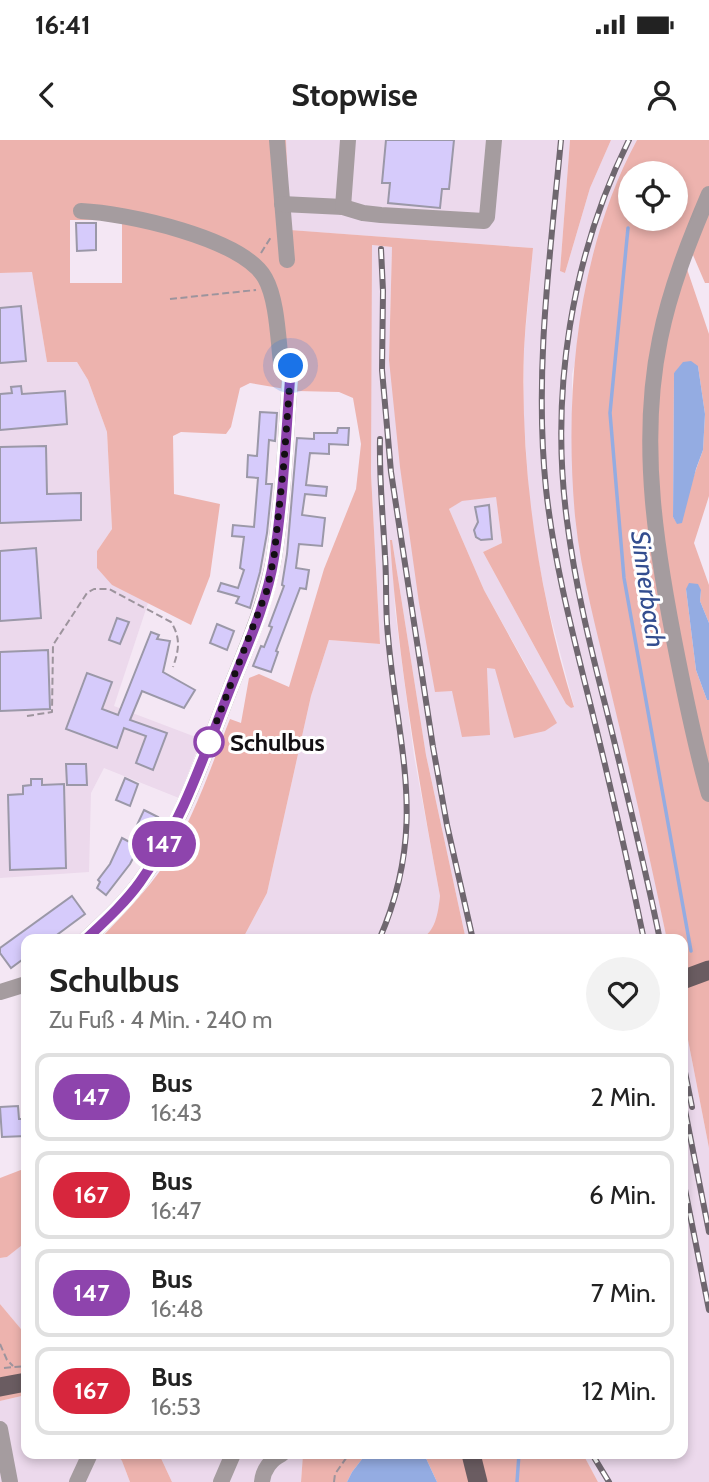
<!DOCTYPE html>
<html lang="de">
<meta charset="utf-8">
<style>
body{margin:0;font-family:Cabin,sans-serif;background:#f2f2f2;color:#222;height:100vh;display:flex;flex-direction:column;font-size:26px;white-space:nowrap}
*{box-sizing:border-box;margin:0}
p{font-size:23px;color:#767676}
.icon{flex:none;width:38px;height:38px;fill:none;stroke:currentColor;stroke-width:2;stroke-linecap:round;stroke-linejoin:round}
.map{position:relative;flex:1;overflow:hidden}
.details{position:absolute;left:21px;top:794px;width:667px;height:525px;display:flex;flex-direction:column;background:#fff;border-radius:14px;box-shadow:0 4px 10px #0003}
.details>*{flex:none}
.badge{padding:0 14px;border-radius:23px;font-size:24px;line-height:46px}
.tools{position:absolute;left:618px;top:21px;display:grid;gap:14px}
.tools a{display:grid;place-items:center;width:70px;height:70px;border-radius:50%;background:#fff;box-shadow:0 4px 10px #0003;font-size:35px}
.you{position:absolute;width:35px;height:35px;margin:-18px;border:5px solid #fff;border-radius:50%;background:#1a73e8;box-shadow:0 0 0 10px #1a73e833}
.map>.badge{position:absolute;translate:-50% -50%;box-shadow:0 0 0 4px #fff}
.round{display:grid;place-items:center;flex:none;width:74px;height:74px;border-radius:37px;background:#f2f2f2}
.overview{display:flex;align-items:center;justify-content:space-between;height:119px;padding:0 28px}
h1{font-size:33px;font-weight:700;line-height:52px}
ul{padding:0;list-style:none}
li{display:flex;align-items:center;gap:21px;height:88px;margin:0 14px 10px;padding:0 14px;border:4px solid #e0e0e0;border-radius:14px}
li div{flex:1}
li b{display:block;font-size:26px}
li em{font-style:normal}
li .badge{min-width:77px;font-weight:700;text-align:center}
.status{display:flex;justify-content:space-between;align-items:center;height:49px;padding:0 35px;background:#fff;direction:ltr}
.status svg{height:19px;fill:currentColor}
header{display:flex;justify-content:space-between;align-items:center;height:91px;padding:0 28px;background:#fff;font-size:32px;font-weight:700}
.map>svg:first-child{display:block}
.built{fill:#ecd9ec}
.green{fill:#edb3ae;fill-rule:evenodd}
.water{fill:#94ace2}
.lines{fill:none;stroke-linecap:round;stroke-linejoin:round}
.stream{stroke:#94ace2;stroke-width:3.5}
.building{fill:#d6cbfb;stroke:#9b98a8;stroke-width:2}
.path{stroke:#9d949d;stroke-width:2;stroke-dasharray:7 3.5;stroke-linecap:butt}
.minor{stroke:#a59c9f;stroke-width:16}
.major{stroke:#6a5c61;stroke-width:19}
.rail-casing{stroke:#6f676f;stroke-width:6}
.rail{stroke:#fff;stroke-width:3.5;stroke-dasharray:10;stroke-linecap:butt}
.line-casing{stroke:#fff;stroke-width:16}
.line{stroke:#8e44ad;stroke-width:10}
.walk{stroke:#130f13;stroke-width:7;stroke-dasharray:0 12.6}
.stop-dot{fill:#fff;stroke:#8e44ad;stroke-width:3.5}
.labels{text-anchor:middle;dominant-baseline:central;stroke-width:6;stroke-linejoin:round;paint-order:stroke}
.stop-label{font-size:24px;font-weight:bold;fill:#130f13;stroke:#fff;text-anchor:start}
.water-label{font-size:26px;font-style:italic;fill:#334d8f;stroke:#fff}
</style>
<div class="status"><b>16:41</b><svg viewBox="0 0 49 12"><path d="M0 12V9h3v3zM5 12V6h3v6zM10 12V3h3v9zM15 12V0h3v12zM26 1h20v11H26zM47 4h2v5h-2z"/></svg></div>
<header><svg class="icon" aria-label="back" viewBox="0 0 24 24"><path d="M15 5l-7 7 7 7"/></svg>Stopwise<svg class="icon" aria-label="person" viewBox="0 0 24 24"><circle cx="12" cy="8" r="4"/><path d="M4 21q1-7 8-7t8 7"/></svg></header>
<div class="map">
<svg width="709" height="1342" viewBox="0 0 709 1342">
<rect width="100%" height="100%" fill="#f4e7f4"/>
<g class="built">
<path d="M286 0H570L560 131 565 133 590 48 611 0H637L633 8 572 234V315L576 377 586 444 650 714 667 800H466L426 615 392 400 395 470 414 616 440 756 438 776 428 796 419 800H242L267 753 311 556 329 500 380 504 371 334V105L392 107 389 220 452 551 490 594 487 528 496 529 514 597 531 534 484 450 449 369 461 361 496 356 502 403 483 412 566 564 571 568 574 566 547 463 531 383 524 282V207L533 108 289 90Z"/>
<path d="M32 131 47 222H77L88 240 107 292 112 389 97 411 112 445 148 463 114 566 201 599 179 658 104 628 91 653 89 732 0 738V133Z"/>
<path d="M683 874 709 1008V1342H598L583 1314H682Z"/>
<path d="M26 1102V1195L0 1164V1118L7 1117Z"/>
<path d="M26 1255V1314H117L122 1321 130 1342H0V1261Z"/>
<path d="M159 1314H303L301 1342H172Z"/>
</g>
<g class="green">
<path d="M0 0H286L290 90 533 108C530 141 526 175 524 209 520 330 538 451 574 567L571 568 566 564 483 412 502 403 496 357 462 361 449 369 484 450 557 583 545 591 514 598 495 529 487 528 490 595 462 597 452 551 435 552 419 463 400 327 389 220 392 107 372 105 371 334 380 504 329 500 311 556 267 753 242 800H99C123 775 147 751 166 722 194 679 211 626 230 579L241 583 249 538 259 534 289 547 324 429 356 349 361 304 353 258 339 252 297 251 250 243 240 248 231 287 226 294 181 292 173 296 174 354 220 364 210 436 191 485 112 445 97 428V411L112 389 107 292 88 240 77 222H47L32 132 0 133ZM70 80H122V143H70Z"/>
<path d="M570 0H611L590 48 565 133 560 131Z"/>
<path d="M637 0H709V143H705L693 115 686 126 709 194V356L694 403 709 445V483L700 461 701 450 686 449 696 530 707 560H709V1008L683 874 682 800H667C650 717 631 635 611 552 598 494 581 436 575 376 564 252 577 111 637 0ZM630 33H676V79H630ZM698 226 705 274 703 310 677 383 673 377 674 233Z"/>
<path d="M390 400H392L426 615 466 800H419C436 792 438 773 440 756 418 638 398 520 390 400Z"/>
<path d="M26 1028V1102L7 1117 0 1118V1038Z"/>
<path d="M0 1164 26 1195V1255L0 1261Z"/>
<path d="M117 1314H159L172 1342H130L122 1321Z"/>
<path d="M303 1314H366L352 1332 347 1342H301Z"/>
<path d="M424 1314H583L598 1342H437Z"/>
</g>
<g class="water">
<path d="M691 221 698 226 705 274 703 310 696 329 682 383 677 384 673 377 674 233 683 222Z"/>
<path d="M689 443 698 444 701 450 700 461 709 483V560H707L696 530 686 449Z"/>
<path d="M366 1314H424L437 1342H347L352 1332Z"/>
</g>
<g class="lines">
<g class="stream">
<path d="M628 88 610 273 624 438 691 811"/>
<path d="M517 1342 519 1314"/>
</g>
</g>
<g class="building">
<path d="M386 0H454L449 49H442L440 68 388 63 390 43H382Z"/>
<path d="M76 83H96V110L77 111Z"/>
<path d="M21 166 26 221 0 223V168Z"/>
<path d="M21 246 22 254 65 251 67 284 0 290V254L12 253 11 247Z"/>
<path d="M260 272 277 273 275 301 269 300 266 344H272L267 393 260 432 250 468 236 463 239 457 218 451 221 443 238 448 244 430 240 428 244 397 232 396 233 385 254 387 258 338 247 337 248 315 257 316Z"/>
<path d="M338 288H349L348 305 329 304V314L310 313 306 345 327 347 326 356 305 354 302 375 325 378 322 406 299 404 296 428 309 430 306 449 300 448 276 511 278 512 271 532 253 526 261 506 264 507 272 487 269 486 284 446 282 445 287 414 297 298 314 299V293H337Z"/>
<path d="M46 306 47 354 81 353V380L0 383V307Z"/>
<path d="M489 365 492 399 481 400 476 397 474 390 478 382 475 367Z"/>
<path d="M36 408 41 478 0 481V411Z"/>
<path d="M117 478 129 482 120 504 109 500Z"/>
<path d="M217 484 234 491 227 510 210 503Z"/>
<path d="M151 492 159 495 157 499 170 501 163 532 195 550 184 568 142 551 130 580 167 593 153 630 136 623 146 596 124 588 117 608 66 589 87 533 112 542 102 569 118 575Z"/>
<path d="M48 510 50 569 0 571V512Z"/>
<path d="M66 624H86L87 645H67Z"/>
<path d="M125 638 138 644 130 666 116 660Z"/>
<path d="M31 639H42V645L64 644 66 728 10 730 8 655 23 654V646L31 645Z"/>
<path d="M144 670 158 677 151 692 137 685Z"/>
<path d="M122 698 139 707 130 724 106 755 97 748 100 742 98 740 110 724Z"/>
<path d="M72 756 85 774 50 800H26V817L11 828 0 813V808Z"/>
<path d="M18 966 19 979H26V996L2 997 0 967Z"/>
</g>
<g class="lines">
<g class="path">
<path d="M261 113 271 97"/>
<path d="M170 159 256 150"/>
<path d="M27 576 52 572 53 505 87 453 94 449H109L171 482C181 498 179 510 173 527"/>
<path d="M196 800 199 795"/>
<path d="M0 1204 7 1220 13 1226"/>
<path d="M4 1228 26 1226"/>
<path d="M334 1342 335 1334 349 1314"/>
</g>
<g class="minor">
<path d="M277 0 287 120"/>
<path d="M709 54C689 101 670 149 660 199 638 305 657 416 678 520 687 565 696 610 709 654"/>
<path d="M282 64 343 67 363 73 381 75 484 81 487 77 494 0"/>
<path d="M343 67 348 0"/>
<path d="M81 71C125 73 243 98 265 138 277 159 278 198 281 223L291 226C286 290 284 355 274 418 266 463 247 506 230 549 204 615 182 685 140 742 125 763 104 782 85 800"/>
<path d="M0 852 26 844"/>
<path d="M0 1289 10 1342"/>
<path d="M77 1342 90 1314"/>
<path d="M221 1342 233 1314"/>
<path d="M262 1342C263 1330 271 1319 282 1314"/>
</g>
<g class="major">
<path d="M682 840 709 830"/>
<path d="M0 1247 26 1242"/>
<path d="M471 1314 478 1342"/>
</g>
<defs>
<g id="rail">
<path d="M561 0C550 116 534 233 546 349 554 423 573 495 591 567 610 644 628 722 644 800"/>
<path d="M629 0C571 117 550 252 567 381 575 444 590 506 606 568 625 645 644 722 660 800"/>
<path d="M381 109 383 151 382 230 391 332 433 607 447 685 473 800"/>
<path d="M379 800C429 686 398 611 388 496 385 469 387 443 385 416 383 377 379 338 380 299"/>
<path d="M682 917 692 967"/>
<path d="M682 955 709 1092"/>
<path d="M682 1034 709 1170"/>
<path d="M592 1314 609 1342"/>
</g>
</defs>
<use href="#rail" class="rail-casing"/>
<use href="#rail" class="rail"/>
</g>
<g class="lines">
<defs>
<path id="line" d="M85 800C104 782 125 763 140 742 182 684 204 615 230 549 247 506 267 463 274 418 284 355 286 290 291 226"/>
</defs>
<use href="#line" class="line-casing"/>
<use href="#line" class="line"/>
<path class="walk" d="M209 602 206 609 267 450 274 417 284 322 291 226"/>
</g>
<circle class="stop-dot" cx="209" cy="602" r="14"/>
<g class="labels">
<g class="stop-label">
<text x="230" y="602">Schulbus</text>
</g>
<g class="water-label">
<text transform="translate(648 449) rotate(82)">Sinnerbach</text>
</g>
</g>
</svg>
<div class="tools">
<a><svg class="icon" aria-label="locate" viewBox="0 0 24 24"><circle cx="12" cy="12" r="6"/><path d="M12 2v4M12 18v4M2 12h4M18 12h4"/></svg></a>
</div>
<div class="you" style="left:291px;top:226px"></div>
<b class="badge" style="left:164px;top:704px;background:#8e44ad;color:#fff">147</b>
<section class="details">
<div class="overview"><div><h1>Schulbus</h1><p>Zu Fuß · 4 Min. · 240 m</p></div><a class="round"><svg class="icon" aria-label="heart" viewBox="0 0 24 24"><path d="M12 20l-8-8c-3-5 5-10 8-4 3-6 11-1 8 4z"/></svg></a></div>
<ul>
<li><span class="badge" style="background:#8e44ad;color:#fff">147</span><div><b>Bus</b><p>16:43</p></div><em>2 Min.</em></li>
<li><span class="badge" style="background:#d7263d;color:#fff">167</span><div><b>Bus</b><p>16:47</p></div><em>6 Min.</em></li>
<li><span class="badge" style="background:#8e44ad;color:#fff">147</span><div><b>Bus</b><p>16:48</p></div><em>7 Min.</em></li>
<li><span class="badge" style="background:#d7263d;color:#fff">167</span><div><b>Bus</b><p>16:53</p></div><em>12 Min.</em></li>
</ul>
</section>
</div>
